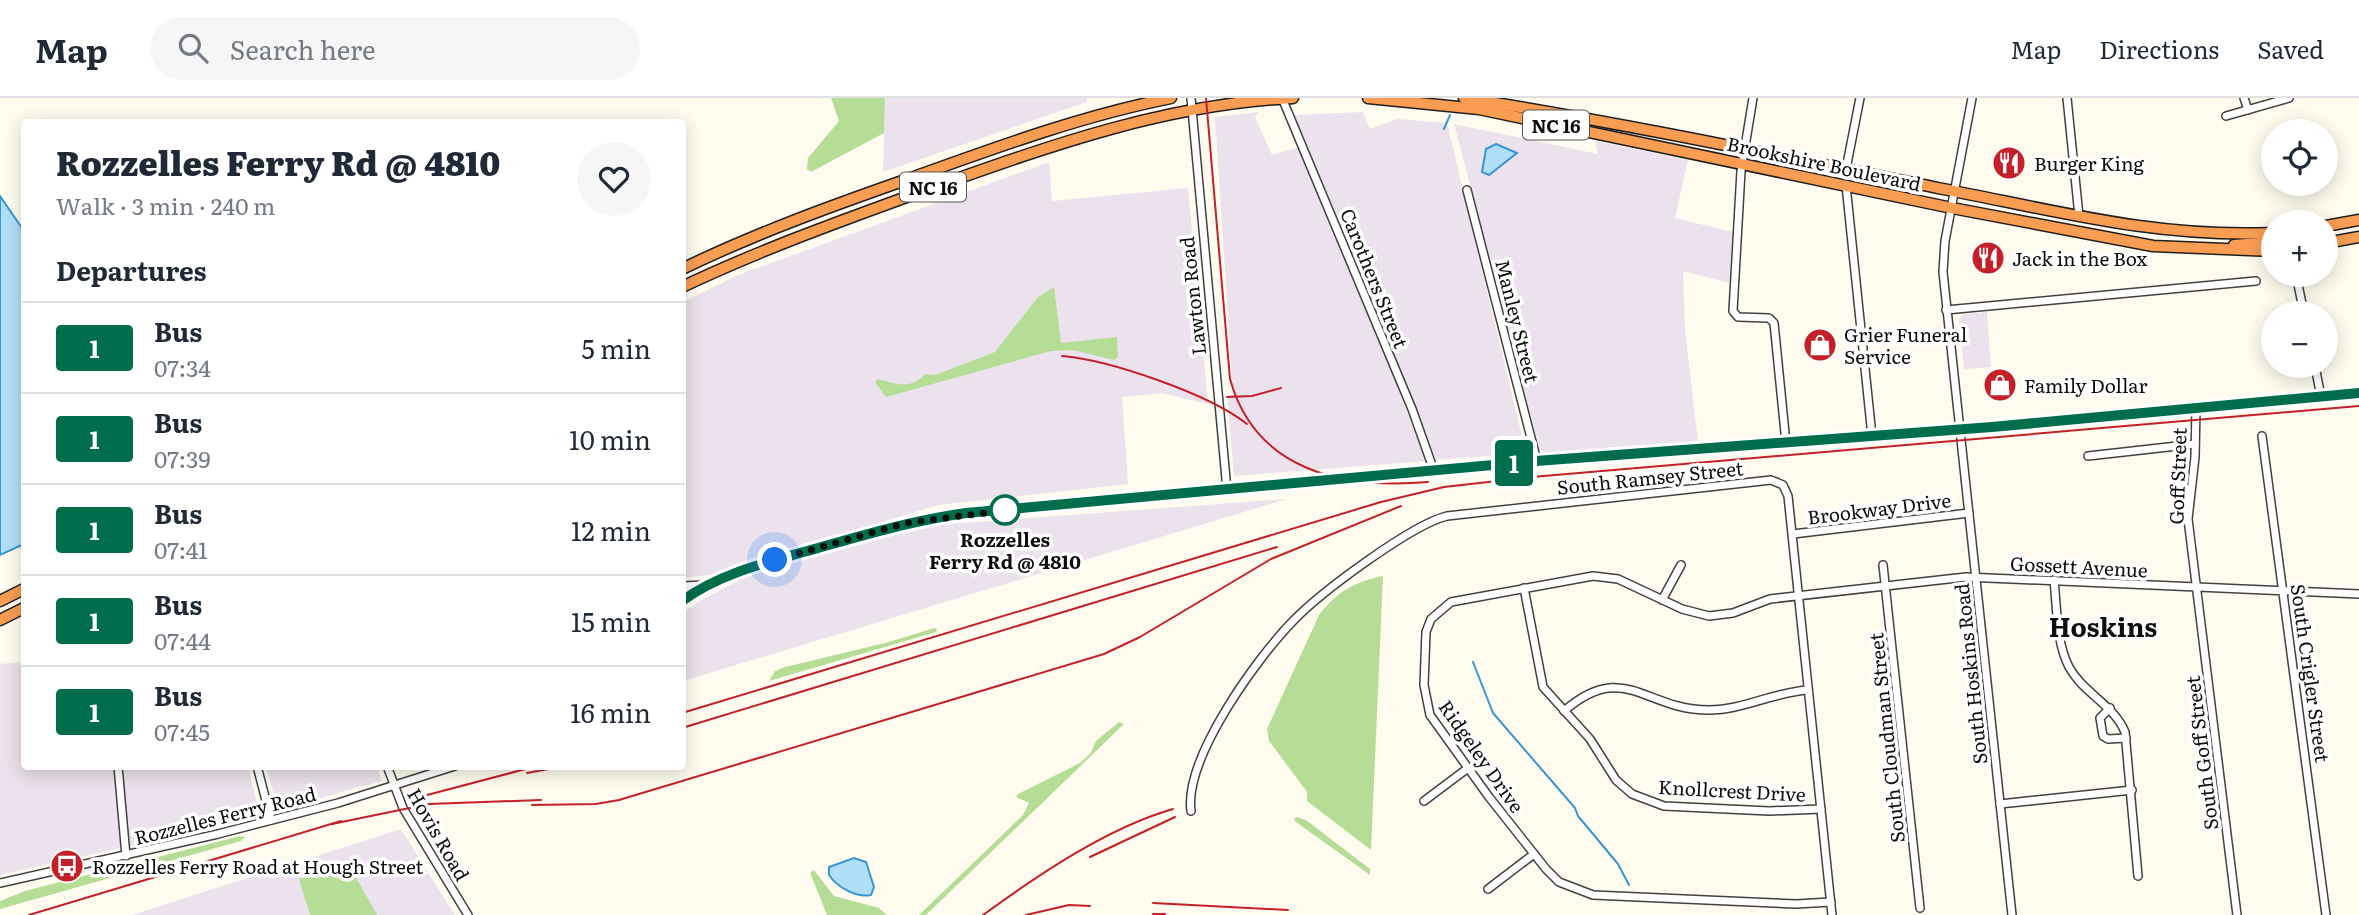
<!DOCTYPE html>
<meta charset="utf-8">
<style>
body{margin:0;font-family:Literata,serif;background:#f6f6f7;color:#1f2937;height:100vh;display:flex;flex-direction:column;font-size:26px;white-space:nowrap}
*{box-sizing:border-box;margin:0}
p{font-size:23px;color:#747a83}
.icon{flex:none;width:38px;height:38px;fill:none;stroke:currentColor;stroke-width:2;stroke-linecap:round;stroke-linejoin:round}
.map{position:relative;flex:1;overflow:hidden}
.drawer{position:absolute;left:21px;top:21px;width:665px;height:651px;display:flex;flex-direction:column;background:#fff;border-radius:7px;box-shadow:0 4px 18px #0003}
.drawer>*{flex:none}
.badge{padding:0 14px;border-radius:5px;font-size:24px;line-height:46px}
.buttons{position:absolute;left:2261px;top:21px;display:grid;gap:14px}
.buttons a{display:grid;place-items:center;width:77px;height:77px;border-radius:50%;background:#fff;box-shadow:0 4px 18px #0003;font-size:35px}
.you{position:absolute;width:35px;height:35px;margin:-18px;border:5px solid #fff;border-radius:50%;background:#1a73e8;box-shadow:0 0 0 10px #1a73e833}
.map>.badge{position:absolute;translate:-50% -50%;box-shadow:0 0 0 4px #fff}
h2{padding:0 35px;font-size:26px;line-height:63px}
.round{display:grid;place-items:center;flex:none;width:74px;height:74px;border-radius:37px;background:#f6f6f7}
.summary{display:flex;align-items:center;justify-content:space-between;height:119px;padding:0 35px}
h1{font-size:33px;font-weight:800;line-height:52px}
ul{padding:0;list-style:none}
li{display:flex;align-items:center;gap:21px;height:91px;padding:0 35px;border-top:2px solid #e0e1e3}
li div{flex:1}
li b{display:block;font-size:26px}
li em{font-style:normal}
li .badge{min-width:77px;font-weight:700;text-align:center}
header{display:flex;align-items:center;gap:42px;box-sizing:border-box;height:98px;padding:0 35px;background:#fff;border-bottom:2px solid #e0e1e3}
header strong{font-size:33px}
nav{display:flex;gap:38px;margin-inline-start:auto;font-size:24px}
.search{width:490px;height:63px;background:#f6f6f7;display:flex;align-items:center;gap:18px;box-sizing:border-box;padding:0 24px;border-radius:38px;color:#747a83;font-size:26px}
.map>svg:first-child{display:block}
.industrial{fill:#ece2ed}
.forest{fill:#b6dd96}
.water{fill:#b2dff8;stroke:#3696d2;stroke-width:2}
.lines{fill:none;stroke-linecap:round;stroke-linejoin:round}
.stream{stroke:#3696d2;stroke-width:2}
.minor-casing{stroke:#414141;stroke-width:10}
.highway-casing{stroke:#1f1f1f;stroke-width:13}
.minor{stroke:#fff;stroke-width:7}
.highway{stroke:#f99d53;stroke-width:10}
.rail{stroke:#c4202a;stroke-width:2}
.line-casing{stroke:#fff;stroke-width:16}
.line{stroke:#006d4d;stroke-width:10}
.walk{stroke:#0e0e0e;stroke-width:7;stroke-dasharray:0 12.6}
.stop-dot{fill:#fff;stroke:#006d4d;stroke-width:3.5}
.labels{text-anchor:middle;dominant-baseline:central;stroke-width:7;stroke-linejoin:round;paint-order:stroke}
.shield{fill:#fff;stroke:#565656;stroke-width:2}
.shield-label{font-size:18px;font-weight:bold;fill:#0e0e0e}
.street-label{font-size:19px;fill:#0e0e0e;stroke:#fff}
.poi-label{font-size:19px;fill:#0e0e0e;stroke:#fff;text-anchor:start}
.stop-label{font-size:19px;font-weight:bold;fill:#0e0e0e;stroke:#fff}
.district-label{font-size:26px;font-weight:bold;fill:#0e0e0e;stroke:#fff}
</style>
<header>
<strong>Map</strong>
<div class="search"><svg class="icon" aria-label="search" viewBox="0 0 24 24"><circle cx="10" cy="10" r="6"/><path d="M15 15l6 6"/></svg>Search here</div>
<nav><a>Map</a><a>Directions</a><a>Saved</a></nav>
</header>
<div class="map">
<svg width="2359" height="817" viewBox="0 0 2359 817">
<rect width="100%" height="100%" fill="#fffcef"/>
<g class="industrial">
<path d="M885 0H1087V4L883 74Z"/>
<path d="M1259 14 1255 19 1272 57 1298 50 1368 213 1426 363 1234 378 1227 297 1233 296 1215 19Z"/>
<path d="M1363 14 1370 31 1397 21 1447 25 1526 355 1436 362 1293 17Z"/>
<path d="M1454 26 1598 56 1595 43 1688 62 1675 120 1733 134 1729 185 1683 173 1685 232 1698 343 1545 355 1540 352Z"/>
<path d="M1049 64 1052 103 1188 90 1208 306 1162 295 1122 299 1128 386 938 407 709 477 683 480V204L738 177Z"/>
<path d="M1987 214 1991 269 1964 271 1959 221 1964 216Z"/>
<path d="M1287 401 683 583V515L703 501 759 472 921 428Z"/>
<path d="M24 564V668L248 669 258 709 256 713 246 722 0 777V566Z"/>
<path d="M266 669H377L382 683 281 711 277 708Z"/>
<path d="M401 731 455 817H132Z"/>
</g>
<g class="forest">
<path d="M831 0H885L884 35 811 74 807 71 808 60 839 23Z"/>
<path d="M1054 189 1061 245 1117 239 1118 259 1114 262 1073 252 1051 253 886 299 875 284 878 281C898 286 910 292 925 276L935 277 995 254 1038 199Z"/>
<path d="M1383 478 1371 752 1307 703V694L1269 643 1267 631 1319 517C1336 494 1356 483 1383 478Z"/>
<path d="M934 530 937 531 936 534 769 583 775 573 785 569 889 544Z"/>
<path d="M1119 624 1124 626 926 817H919L1023 717 1029 705 1016 699 1018 696 1080 665 1090 656 1096 643Z"/>
<path d="M1297 719 1306 722 1370 771V777L1296 724 1294 721Z"/>
<path d="M240 738 245 739 241 743 0 811V803L25 793Z"/>
<path d="M349 767 377 817H310L299 781Z"/>
<path d="M814 772 834 798 879 810 887 817H827L810 775Z"/>
</g>
<g class="water">
<path d="M1496 46 1517 55 1489 77 1482 74 1486 51Z"/>
<path d="M0 98 24 133V446L0 457Z"/>
<path d="M854 760 866 764 874 789 871 797C856 800 837 789 829 777V769Z"/>
</g>
<g class="lines">
<g class="stream">
<path d="M1444 31 1450 17"/>
<path d="M1473 564 1493 615 1575 710 1578 718 1618 766 1629 787"/>
</g>
<defs>
<g id="minor">
<path d="M1191 0 1227 392"/>
<path d="M1282 0 1412 311 1434 373"/>
<path d="M1753 0 1741 73 1733 213 1738 219 1769 220 1774 225 1786 345"/>
<path d="M1972 0 1945 143 1943 174 2012 817"/>
<path d="M2067 0 2079 118"/>
<path d="M2244 0 2248 12"/>
<path d="M2226 18 2289 0"/>
<path d="M1846 71 1860 0"/>
<path d="M1846 87 1872 338"/>
<path d="M1467 92 1537 363"/>
<path d="M2296 177 2304 215"/>
<path d="M1946 212 2256 183"/>
<path d="M2315 268 2321 299"/>
<path d="M2196 310 2195 359 2188 421 2237 817"/>
<path d="M2262 338 2326 817"/>
<path d="M2088 358 2195 346"/>
<path d="M1793 436 1969 415"/>
<path d="M1883 467 1920 810"/>
<path d="M2054 482C2057 509 2056 544 2069 569 2083 595 2113 606 2125 634L2138 778"/>
<path d="M682 488 706 487"/>
<path d="M1524 490 1543 589 1590 641 1616 682 1632 696 1664 708 1769 713 1821 711"/>
<path d="M1662 502 1681 467"/>
<path d="M682 503C722 473 777 462 824 449 871 435 917 422 966 415L1537 363 1992 329 2359 295"/>
<path d="M2110 610 2100 620 2103 638 2108 641 2126 640"/>
<path d="M1564 613C1624 561 1644 612 1709 612 1743 612 1774 594 1808 592"/>
<path d="M118 668 126 758"/>
<path d="M257 668 271 722"/>
<path d="M387 668 403 710 468 817"/>
<path d="M1424 703 1468 670"/>
<path d="M2000 706 2132 692"/>
<path d="M1191 713C1184 660 1257 560 1293 523 1321 494 1411 427 1447 418L1771 382 1783 387 1788 398 1832 817"/>
<path d="M0 785 218 736 338 705 455 668"/>
<path d="M1488 791 1534 756"/>
<path d="M1831 804 1796 806 1593 797 1559 784 1546 771 1489 699 1430 617 1424 587 1426 534 1431 521 1451 504 1593 478 1618 481 1682 511 1709 518 1733 515 1770 501 1966 479 2359 496"/>
</g>
<g id="highway">
<path d="M1368 0 1479 11 1952 110 2153 148 2273 153"/>
<path d="M1464 0C1624 25 1784 59 1943 91 2057 113 2156 140 2273 135"/>
<path d="M2326 128 2359 122"/>
<path d="M2326 145 2359 139"/>
<path d="M2234 147 2273 144"/>
<path d="M682 171C756 135 834 107 911 80 997 49 1081 18 1171 0"/>
<path d="M682 189C764 150 849 120 934 89 1052 47 1167 6 1293 0"/>
<path d="M0 503 24 491"/>
<path d="M0 522 24 510"/>
</g>
</defs>
<use href="#minor" class="minor-casing"/>
<use href="#highway" class="highway-casing"/>
<use href="#minor" class="minor"/>
<use href="#highway" class="highway"/>
<g class="rail">
<path d="M1206 0 1230 281C1256 374 1344 391 1428 384"/>
<path d="M1062 258C1110 262 1209 296 1247 326"/>
<path d="M1227 299 1252 298 1281 290"/>
<path d="M682 615 1381 404 1444 389 1532 379 2359 308"/>
<path d="M682 630 1277 449"/>
<path d="M527 675 565 668"/>
<path d="M412 701 537 668"/>
<path d="M532 707 596 706 619 702 1104 556 1140 539 1271 461 1401 408"/>
<path d="M332 726 429 706 541 702"/>
<path d="M1090 759 1175 719"/>
<path d="M1153 805 1288 812"/>
<path d="M1153 816H1165"/>
<path d="M29 817 341 723"/>
<path d="M983 817C1038 777 1107 730 1173 711"/>
<path d="M1026 817 1069 807 1090 808"/>
</g>
</g>
<g class="lines">
<defs>
<path id="line" d="M682 503C721 474 773 463 818 450 868 436 915 422 966 415L1536 363 1992 329 2359 295"/>
</defs>
<use href="#line" class="line-casing"/>
<use href="#line" class="line"/>
<path class="walk" d="M775 462 906 425 1008 412H1005"/>
</g>
<defs>
<symbol id="restaurant-disc" viewBox="-11 -11 22 22"><circle r="9.5" fill="#c4202a" stroke="#fff"/><path d="M-5-6h1v4h1v-4h1v4h1v-4h1v5L-1.5 .5V6h-2V.5L-5-1ZM5-6V6H3V1.5H1.5Q1.5-4 5-6Z" fill="#fff"/></symbol>
<symbol id="shop-disc" viewBox="-11 -11 22 22"><circle r="9.5" fill="#c4202a" stroke="#fff"/><path d="M-5-2.5h2.3a2.7 3.5 0 0 1 5.4 0H5L5.5 6h-11ZM-1.5-2.5h3a1.5 2.3 0 0 0-3 0Z" fill="#fff"/></symbol>
<symbol id="bus-disc" viewBox="-11 -11 22 22"><circle r="9.5" fill="#c4202a" stroke="#fff"/><path d="M-5-6H5V4H4V6H2V4H-2V6H-4V4H-5ZM-3.5-4V0h7V-4ZM-3.5 1.2v1.5H-2V1.2ZM2 1.2v1.5H3.5V1.2Z" fill="#fff"/></symbol>
</defs>
<g fill-rule="evenodd">
<use href="#restaurant-disc" x="1990" y="46" width="38" height="38"/>
<use href="#restaurant-disc" x="1969" y="141" width="38" height="38"/>
<use href="#shop-disc" x="1801" y="228" width="38" height="38"/>
<use href="#shop-disc" x="1981" y="268" width="38" height="38"/>
<use href="#bus-disc" x="48" y="749" width="38" height="38"/>
</g>
<circle class="stop-dot" cx="1005" cy="412" r="14"/>
<g class="labels">
<g class="shield">
<rect x="1523" y="12.5" width="66" height="29" rx="5"/>
<rect x="900" y="74.5" width="66" height="29" rx="5"/>
</g>
<g class="shield-label">
<text x="1556" y="27">NC 16</text>
<text x="933" y="89">NC 16</text>
</g>
<g class="street-label">
<text transform="translate(1824 65) rotate(12)">Brookshire Boulevard</text>
<text transform="translate(1375 180) rotate(68)">Carothers Street</text>
<text transform="translate(1192 198) rotate(-96)">Lawton Road</text>
<text transform="translate(1518 223) rotate(76)">Manley Street</text>
<text transform="translate(2177 378) rotate(-88)">Goff Street</text>
<text transform="translate(1650 379) rotate(-6)">South Ramsey Street</text>
<text transform="translate(1879 410) rotate(-7)">Brookway Drive</text>
<text transform="translate(2079 468) rotate(3)">Gossett Avenue</text>
<text transform="translate(2311 575) rotate(82)">South Crigler Street</text>
<text transform="translate(1970 576) rotate(-96)">South Hoskins Road</text>
<text transform="translate(1886 640) rotate(-96)">South Cloudman Street</text>
<text transform="translate(2201 655) rotate(-97)">South Goff Street</text>
<text transform="translate(1482 658) rotate(55)">Ridgeley Drive</text>
<text transform="translate(1732 692) rotate(3)">Knollcrest Drive</text>
<text transform="translate(225 717) rotate(-14)">Rozzelles Ferry Road</text>
<text transform="translate(439 736) rotate(60)">Hovis Road</text>
</g>
<g class="poi-label">
<text x="2034" y="65">Burger King</text>
<text x="2012" y="160">Jack in the Box</text>
<text x="1844" y="236">Grier Funeral<tspan x="1844" dy="22">Service</tspan></text>
<text x="2024" y="287">Family Dollar</text>
<text x="92" y="768">Rozzelles Ferry Road at Hough Street</text>
</g>
<g class="stop-label">
<text x="1005" y="441">Rozzelles<tspan x="1005" dy="22">Ferry Rd @ 4810</tspan></text>
</g>
<g class="district-label">
<text x="2103" y="527">Hoskins</text>
</g>
</g>
</svg>
<div class="buttons">
<a><svg class="icon" aria-label="locate" viewBox="0 0 24 24"><circle cx="12" cy="12" r="6"/><path d="M12 2v4M12 18v4M2 12h4M18 12h4"/></svg></a>
<a>+</a>
<a>−</a>
</div>
<div class="you" style="left:775px;top:462px"></div>
<b class="badge" style="left:1514px;top:365px;background:#006d4d;color:#fff">1</b>
<section class="drawer">
<div class="summary"><div><h1>Rozzelles Ferry Rd @ 4810</h1><p>Walk · 3 min · 240 m</p></div><a class="round"><svg class="icon" aria-label="heart" viewBox="0 0 24 24"><path d="M12 20l-8-8c-3-5 5-10 8-4 3-6 11-1 8 4z"/></svg></a></div>
<h2>Departures</h2>
<ul>
<li><span class="badge" style="background:#006d4d;color:#fff">1</span><div><b>Bus</b><p>07:34</p></div><em>5 min</em></li>
<li><span class="badge" style="background:#006d4d;color:#fff">1</span><div><b>Bus</b><p>07:39</p></div><em>10 min</em></li>
<li><span class="badge" style="background:#006d4d;color:#fff">1</span><div><b>Bus</b><p>07:41</p></div><em>12 min</em></li>
<li><span class="badge" style="background:#006d4d;color:#fff">1</span><div><b>Bus</b><p>07:44</p></div><em>15 min</em></li>
<li><span class="badge" style="background:#006d4d;color:#fff">1</span><div><b>Bus</b><p>07:45</p></div><em>16 min</em></li>
</ul>
</section>
</div>
